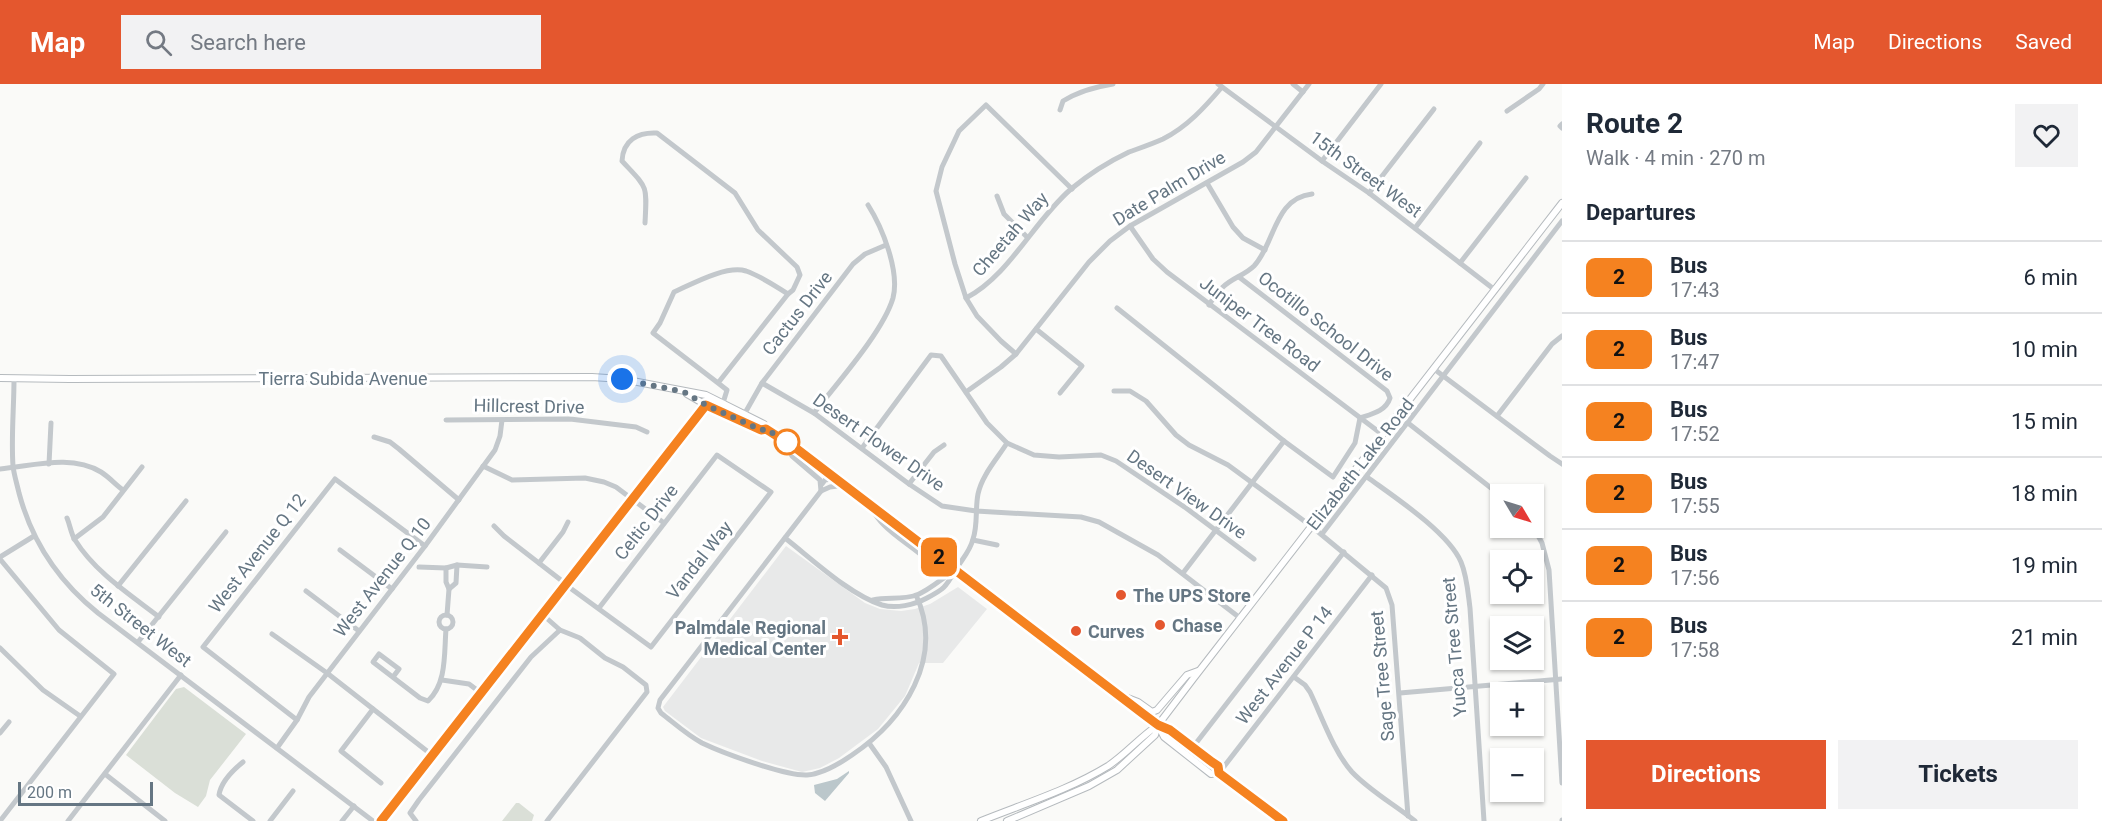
<!DOCTYPE html>
<meta charset="utf-8">
<style>
body{margin:0;font-family:Roboto,sans-serif;background:#f2f2f3;color:#1f2937;height:100vh;display:flex;flex-direction:column;font-size:22px;white-space:nowrap}
*{box-sizing:border-box;margin:0}
p{font-size:20px;color:#747a83}
.icon{flex:none;width:33px;height:33px;fill:none;stroke:currentColor;stroke-width:2;stroke-linecap:round;stroke-linejoin:round}
.map{position:relative;flex:1;overflow:hidden}
.details{display:flex;flex-direction:column;background:#fff;width:540px}
.details>*{flex:none}
.badge{padding:0 12px;border-radius:9px;font-size:21px;line-height:39px}
.needle{width:39px;rotate:128deg}
.buttons{position:absolute;left:1490px;top:400px;display:grid;gap:12px}
.buttons a{display:grid;place-items:center;width:54px;height:54px;border-radius:0px;background:#fff;box-shadow:0 2px 4px #0004;font-size:30px}
.scale{position:absolute;left:18px;bottom:15px;width:135px;box-sizing:border-box;padding-left:6px;border:3px solid #657683;border-top:0;font-size:16px;line-height:21px;white-space:nowrap;color:#657683;-webkit-text-stroke:4px #fff;paint-order:stroke}
.you{position:absolute;width:30px;height:30px;margin:-15px;border:4px solid #fff;border-radius:50%;background:#1a73e8;box-shadow:0 0 0 9px #1a73e833}
.map>.badge{position:absolute;translate:-50% -50%;box-shadow:0 0 0 3px #fff}
h2{padding:0 24px;font-size:22px;line-height:54px}
.round{display:grid;place-items:center;flex:none;width:63px;height:63px;border-radius:0px;background:#f2f2f3}
.overview{display:flex;align-items:center;justify-content:space-between;height:102px;padding:0 24px}
h1{font-size:28px;font-weight:700;line-height:45px}
.primary-button{display:flex;gap:12px;margin-top:auto;padding:12px 24px}
.primary-button a{flex:1;height:69px;border-radius:0px;background:#e4572e;color:#fff;font-size:24px;font-weight:700;line-height:69px;text-align:center}
.primary-button a+a{background:#f2f2f3;color:#1f2937}
ul{padding:0;list-style:none}
li{display:flex;align-items:center;gap:18px;height:72px;padding:0 24px;border-top:2px solid #e0e1e3}
li div{flex:1}
li b{display:block;font-size:22px}
li em{font-style:normal}
li .badge{min-width:66px;font-weight:700;text-align:center}
header{display:flex;align-items:center;gap:36px;box-sizing:border-box;height:84px;padding:0 30px;background:#e4572e;color:#fff}
header strong{font-size:28px}
nav{display:flex;gap:33px;margin-inline-start:auto;font-size:21px}
.search{width:420px;height:54px;background:#f2f2f3;display:flex;align-items:center;gap:15px;box-sizing:border-box;padding:0 21px;border-radius:0px;color:#747a83;font-size:22px}
main{display:flex;flex:1;min-height:0}
.map>svg:first-child{display:block}
.built{fill:#e8e9e9}
.green{fill:#dadfd7}
.water{fill:#bbc7cb}
.lines{fill:none;stroke-linecap:round;stroke-linejoin:round}
.major-casing{stroke:#b5babe;stroke-width:8}
.minor{stroke:#c3c8cc;stroke-width:5}
.major{stroke:#fff;stroke-width:6}
.line-casing{stroke:#fff;stroke-width:14}
.line{stroke:#f58220;stroke-width:9}
.walk{stroke:#657683;stroke-width:6;stroke-dasharray:0 10.8}
.stop-dot{fill:#fff;stroke:#f58220;stroke-width:3}
.poi-dot{fill:#e4572e;stroke:#fff;stroke-width:2}
.labels{text-anchor:middle;dominant-baseline:central;stroke-width:6;stroke-linejoin:round;paint-order:stroke}
.street-label{font-size:18px;fill:#657683;stroke:#fff}
.poi-label{font-size:18px;font-weight:bold;fill:#657683;stroke:#fff;text-anchor:start}
</style>
<header>
<strong>Map</strong>
<div class="search"><svg class="icon" aria-label="search" viewBox="0 0 24 24"><circle cx="10" cy="10" r="6"/><path d="M15 15l6 6"/></svg>Search here</div>
<nav><a>Map</a><a>Directions</a><a>Saved</a></nav>
</header>
<main>
<div class="map">
<svg width="1562" height="737" viewBox="0 0 1562 737">
<rect width="100%" height="100%" fill="#fafaf8"/>
<path class="built" d="M786 462 865 519 880 525 901 527 915 525 930 520 958 503 987 525 943 579H919L905 612 878 645 839 674 820 684 802 688 762 677 701 654 665 627 663 623Z"/>
<g class="green">
<path d="M184 603 246 650 210 696 206 712 198 723 175 709 126 671 176 605Z"/>
<path d="M516 719H519L534 731 532 737H502Z"/>
</g>
<path class="water" d="M849 687V689L825 717 815 709 814 701 837 695Z"/>
<g class="lines">
<defs>
<g id="major">
<path d="M0 294 70 295 592 293 622 295 706 311 764 340 767 345 833 392 1125 616 1158 641 1170 646 1212 678 1218 682 1219 689"/>
<path d="M687 310 706 321 761 346 767 345"/>
<path d="M1125 613 1138 618 1152 628 1157 626 1187 591 1198 587"/>
<path d="M1158 641 1164 653 1211 690 1219 689 1283 737"/>
<path d="M981 737C1023 720 1069 706 1108 682 1126 670 1140 653 1158 641"/>
<path d="M1007 737 1089 702 1117 686 1155 651 1158 641 1193 595 1562 119"/>
</g>
</defs>
<use href="#major" class="major-casing"/>
<g class="minor">
<path d="M1218 0 1322 77 1369 109 1495 206"/>
<path d="M1293 0 1303 8"/>
<path d="M1060 26 1063 17C1079 7 1094 3 1113 0"/>
<path d="M1507 27 1539 5 1543 0"/>
<path d="M1562 40 1560 42 1562 44"/>
<path d="M1322 77 1381 0"/>
<path d="M1207 99 1233 143 1243 154 1265 166"/>
<path d="M1369 109 1434 25"/>
<path d="M997 112 1004 130 1027 153"/>
<path d="M645 139C647 100 648 105 622 77 623 56 638 48 657 49L735 109 758 146 797 183 800 191 793 206 788 210"/>
<path d="M1130 142 1153 175 1167 188 1383 351"/>
<path d="M1415 144 1480 59"/>
<path d="M1460 179 1526 94"/>
<path d="M966 214C1010 191 1033 138 1071 105 1089 90 1108 78 1129 68 1140 64 1152 60 1163 55 1187 43 1205 23 1222 3"/>
<path d="M1209 221C1213 215 1217 208 1223 203 1232 194 1245 191 1254 182 1275 160 1274 114 1312 110"/>
<path d="M1117 224 1284 357 1333 393 1355 359 1360 334C1372 330 1386 327 1390 314L1387 307 1239 193"/>
<path d="M1036 245 1082 282 1060 309"/>
<path d="M1016 270 1001 257 977 232 966 214 955 180 936 107 942 83 959 47 986 21 1072 105"/>
<path d="M1434 285 1550 372 1562 380"/>
<path d="M14 295C14 324 11 353 13 382 14 391 17 400 19 409 32 458 58 497 98 529L373 737"/>
<path d="M718 299 788 210C775 202 761 192 746 187 726 181 692 200 674 208L660 239 653 249 718 299 727 306 723 319"/>
<path d="M762 299 814 329 909 400 942 422 976 427 1081 433 1099 438 1158 471 1240 534"/>
<path d="M1114 307H1130L1146 317 1176 351 1189 361 1228 381 1311 442 1386 504 1392 521 1408 732"/>
<path d="M966 308 1001 283 1016 270 1089 178 1110 157 1130 142 1243 78 1256 68 1309 0"/>
<path d="M745 329 762 299 853 180 865 170 886 161"/>
<path d="M814 329C837 299 883 248 893 214 900 187 882 143 868 121"/>
<path d="M1497 332 1552 260 1562 252"/>
<path d="M446 336 570 335 636 343 647 348"/>
<path d="M1408 339 1500 411"/>
<path d="M374 353 390 358 399 365 459 416"/>
<path d="M783 356 792 372 820 396 821 407"/>
<path d="M862 364 931 271 941 272 987 339 1007 359 1034 371 1059 373 1101 371 1116 377 1186 424 1254 475"/>
<path d="M49 380 51 339"/>
<path d="M483 382 512 396 585 394 604 398 616 403 664 439"/>
<path d="M0 385C33 382 71 370 101 388 109 393 116 401 123 406"/>
<path d="M1367 393C1393 412 1448 448 1461 478 1467 492 1468 509 1470 524L1484 737"/>
<path d="M822 400 825 396 837 394"/>
<path d="M909 400 934 368 944 361"/>
<path d="M845 401 830 403 821 407 660 616 658 624 661 629C674 639 687 651 702 659 723 669 785 692 807 691 823 690 839 680 852 671 904 636 945 574 916 511"/>
<path d="M869 421C873 427 877 434 883 440 901 459 928 470 942 494"/>
<path d="M67 434C70 441 71 450 75 456 95 488 129 510 159 533"/>
<path d="M494 442 504 452 566 500"/>
<path d="M1533 442 1542 459 1549 486 1562 699"/>
<path d="M1322 450 1562 137"/>
<path d="M785 454C812 475 850 511 882 521 896 525 914 521 927 514 944 505 945 504 955 487 961 476 970 468 973 455 978 441 975 425 978 410 982 391 997 375 1007 359"/>
<path d="M74 455 103 433 142 383"/>
<path d="M973 456 997 461"/>
<path d="M340 466 392 505"/>
<path d="M0 473 34 452"/>
<path d="M0 475 59 546 114 590 0 737"/>
<path d="M539 479 563 448 568 438"/>
<path d="M419 483 446 484"/>
<path d="M1183 489 1284 357"/>
<path d="M566 501 651 563 771 408 717 371 599 524"/>
<path d="M118 502 186 417"/>
<path d="M449 505 456 499 457 481"/>
<path d="M306 507 359 547"/>
<path d="M873 516C888 513 902 516 917 511 931 505 941 495 954 487"/>
<path d="M447 531 449 505 446 498V484L457 481 487 483"/>
<path d="M543 531 560 546"/>
<circle cx="446" cy="538" r="7"/>
<path d="M272 550 327 589 432 671"/>
<path d="M138 558 226 448"/>
<path d="M0 564 43 606 80 632"/>
<path d="M393 593 399 585 379 570 373 578 420 614 428 617C447 599 444 570 446 545"/>
<path d="M1294 593 1305 601 1310 608C1322 633 1334 668 1352 688 1370 707 1395 721 1415 737"/>
<path d="M442 596 469 600 481 609"/>
<path d="M1400 609 1562 595"/>
<path d="M373 625 341 667 381 699"/>
<path d="M297 636 203 563 335 395 425 462"/>
<path d="M0 649 9 638"/>
<path d="M869 659 886 683 911 737"/>
<path d="M1193 663 1344 468"/>
<path d="M277 664 297 636 309 613 425 462 495 366 500 352 502 336"/>
<path d="M243 678C233 686 221 698 219 711L253 737"/>
<path d="M1219 689 1372 491"/>
<path d="M105 690 165 737"/>
<path d="M68 737 181 591"/>
<path d="M270 737 293 707"/>
<path d="M342 737 354 722"/>
<path d="M381 737 713 314"/>
<path d="M416 737 410 729 419 716 531 573 560 546 580 554 605 574 623 583 646 601 647 608 547 737"/>
<path d="M1562 737V736"/>
</g>
<use href="#major" class="major"/>
</g>
<g class="lines">
<defs>
<path id="line" d="M381 737 706 321 761 346 766 345 797 365 1142 629 1158 641 1170 646 1212 678 1218 682 1219 689 1283 737"/>
</defs>
<use href="#line" class="line-casing"/>
<use href="#line" class="line"/>
<path class="walk" d="M622 295 684 308 706 321 761 346 766 345 787 358"/>
</g>
<circle class="stop-dot" cx="787" cy="358" r="12"/>
<g class="poi-dot">
<circle cx="1121" cy="511" r="6"/>
<circle cx="1160" cy="541" r="6"/>
<circle cx="1076" cy="547" r="6"/>
<path d="M837 544h6v6h6v6h-6v6h-6v-6h-6v-6h6z"/>
</g>
<g class="labels">
<g class="street-label">
<text transform="translate(1366 90) rotate(36)">15th Street West</text>
<text transform="translate(1169 104) rotate(-31)">Date Palm Drive</text>
<text transform="translate(1010 150) rotate(-49)">Cheetah Way</text>
<text transform="translate(797 229) rotate(-52)">Cactus Drive</text>
<text transform="translate(1260 240) rotate(37)">Juniper Tree Road</text>
<text transform="translate(1326 242) rotate(38)">Ocotillo School Drive</text>
<text x="343" y="294">Tierra Subida Avenue</text>
<text transform="translate(529 322) rotate(1)">Hillcrest Drive</text>
<text transform="translate(879 358) rotate(35)">Desert Flower Drive</text>
<text transform="translate(1360 380) rotate(-52)">Elizabeth Lake Road</text>
<text transform="translate(1187 410) rotate(35)">Desert View Drive</text>
<text transform="translate(646 438) rotate(-52)">Celtic Drive</text>
<text transform="translate(257 469) rotate(-52)">West Avenue Q 12</text>
<text transform="translate(699 476) rotate(-52)">Vandal Way</text>
<text transform="translate(382 493) rotate(-52)">West Avenue Q 10</text>
<text transform="translate(141 541) rotate(38)">5th Street West</text>
<text transform="translate(1454 563) rotate(-95)">Yucca Tree Street</text>
<text transform="translate(1284 581) rotate(-52)">West Avenue P 14</text>
<text transform="translate(1382 592) rotate(-95)">Sage Tree Street</text>
</g>
<g class="poi-label">
<text x="1133" y="511">The UPS Store</text>
<text x="1172" y="541">Chase</text>
<text x="826" y="543" text-anchor="end">Palmdale Regional<tspan x="826" dy="21">Medical Center</tspan></text>
<text x="1088" y="547">Curves</text>
</g>
</g>
</svg>
<div class="buttons">
<a><svg class="needle" viewBox="-14 -14 28 28"><path d="M0-13l5 13h-10z" fill="#e53935"/><path d="M0 13l5-13h-10z" fill="#747a83"/></svg></a>
<a><svg class="icon" aria-label="locate" viewBox="0 0 24 24"><circle cx="12" cy="12" r="6"/><path d="M12 2v4M12 18v4M2 12h4M18 12h4"/></svg></a>
<a><svg class="icon" aria-label="layers" viewBox="0 0 24 24"><path d="M12 4l9 5-9 5-9-5zM3 14l9 5 9-5"/></svg></a>
<a>+</a>
<a>−</a>
</div>
<div class="scale">200 m</div>
<div class="you" style="left:622px;top:295px"></div>
<b class="badge" style="left:939px;top:473px;background:#f58220;color:#111">2</b>
</div>
<section class="details">
<div class="overview"><div><h1>Route 2</h1><p>Walk · 4 min · 270 m</p></div><a class="round"><svg class="icon" aria-label="heart" viewBox="0 0 24 24"><path d="M12 20l-8-8c-3-5 5-10 8-4 3-6 11-1 8 4z"/></svg></a></div>
<h2>Departures</h2>
<ul>
<li><span class="badge" style="background:#f58220;color:#111">2</span><div><b>Bus</b><p>17:43</p></div><em>6 min</em></li>
<li><span class="badge" style="background:#f58220;color:#111">2</span><div><b>Bus</b><p>17:47</p></div><em>10 min</em></li>
<li><span class="badge" style="background:#f58220;color:#111">2</span><div><b>Bus</b><p>17:52</p></div><em>15 min</em></li>
<li><span class="badge" style="background:#f58220;color:#111">2</span><div><b>Bus</b><p>17:55</p></div><em>18 min</em></li>
<li><span class="badge" style="background:#f58220;color:#111">2</span><div><b>Bus</b><p>17:56</p></div><em>19 min</em></li>
<li><span class="badge" style="background:#f58220;color:#111">2</span><div><b>Bus</b><p>17:58</p></div><em>21 min</em></li>
</ul>
<div class="primary-button"><a>Directions</a><a>Tickets</a></div>
</section>
</main>
